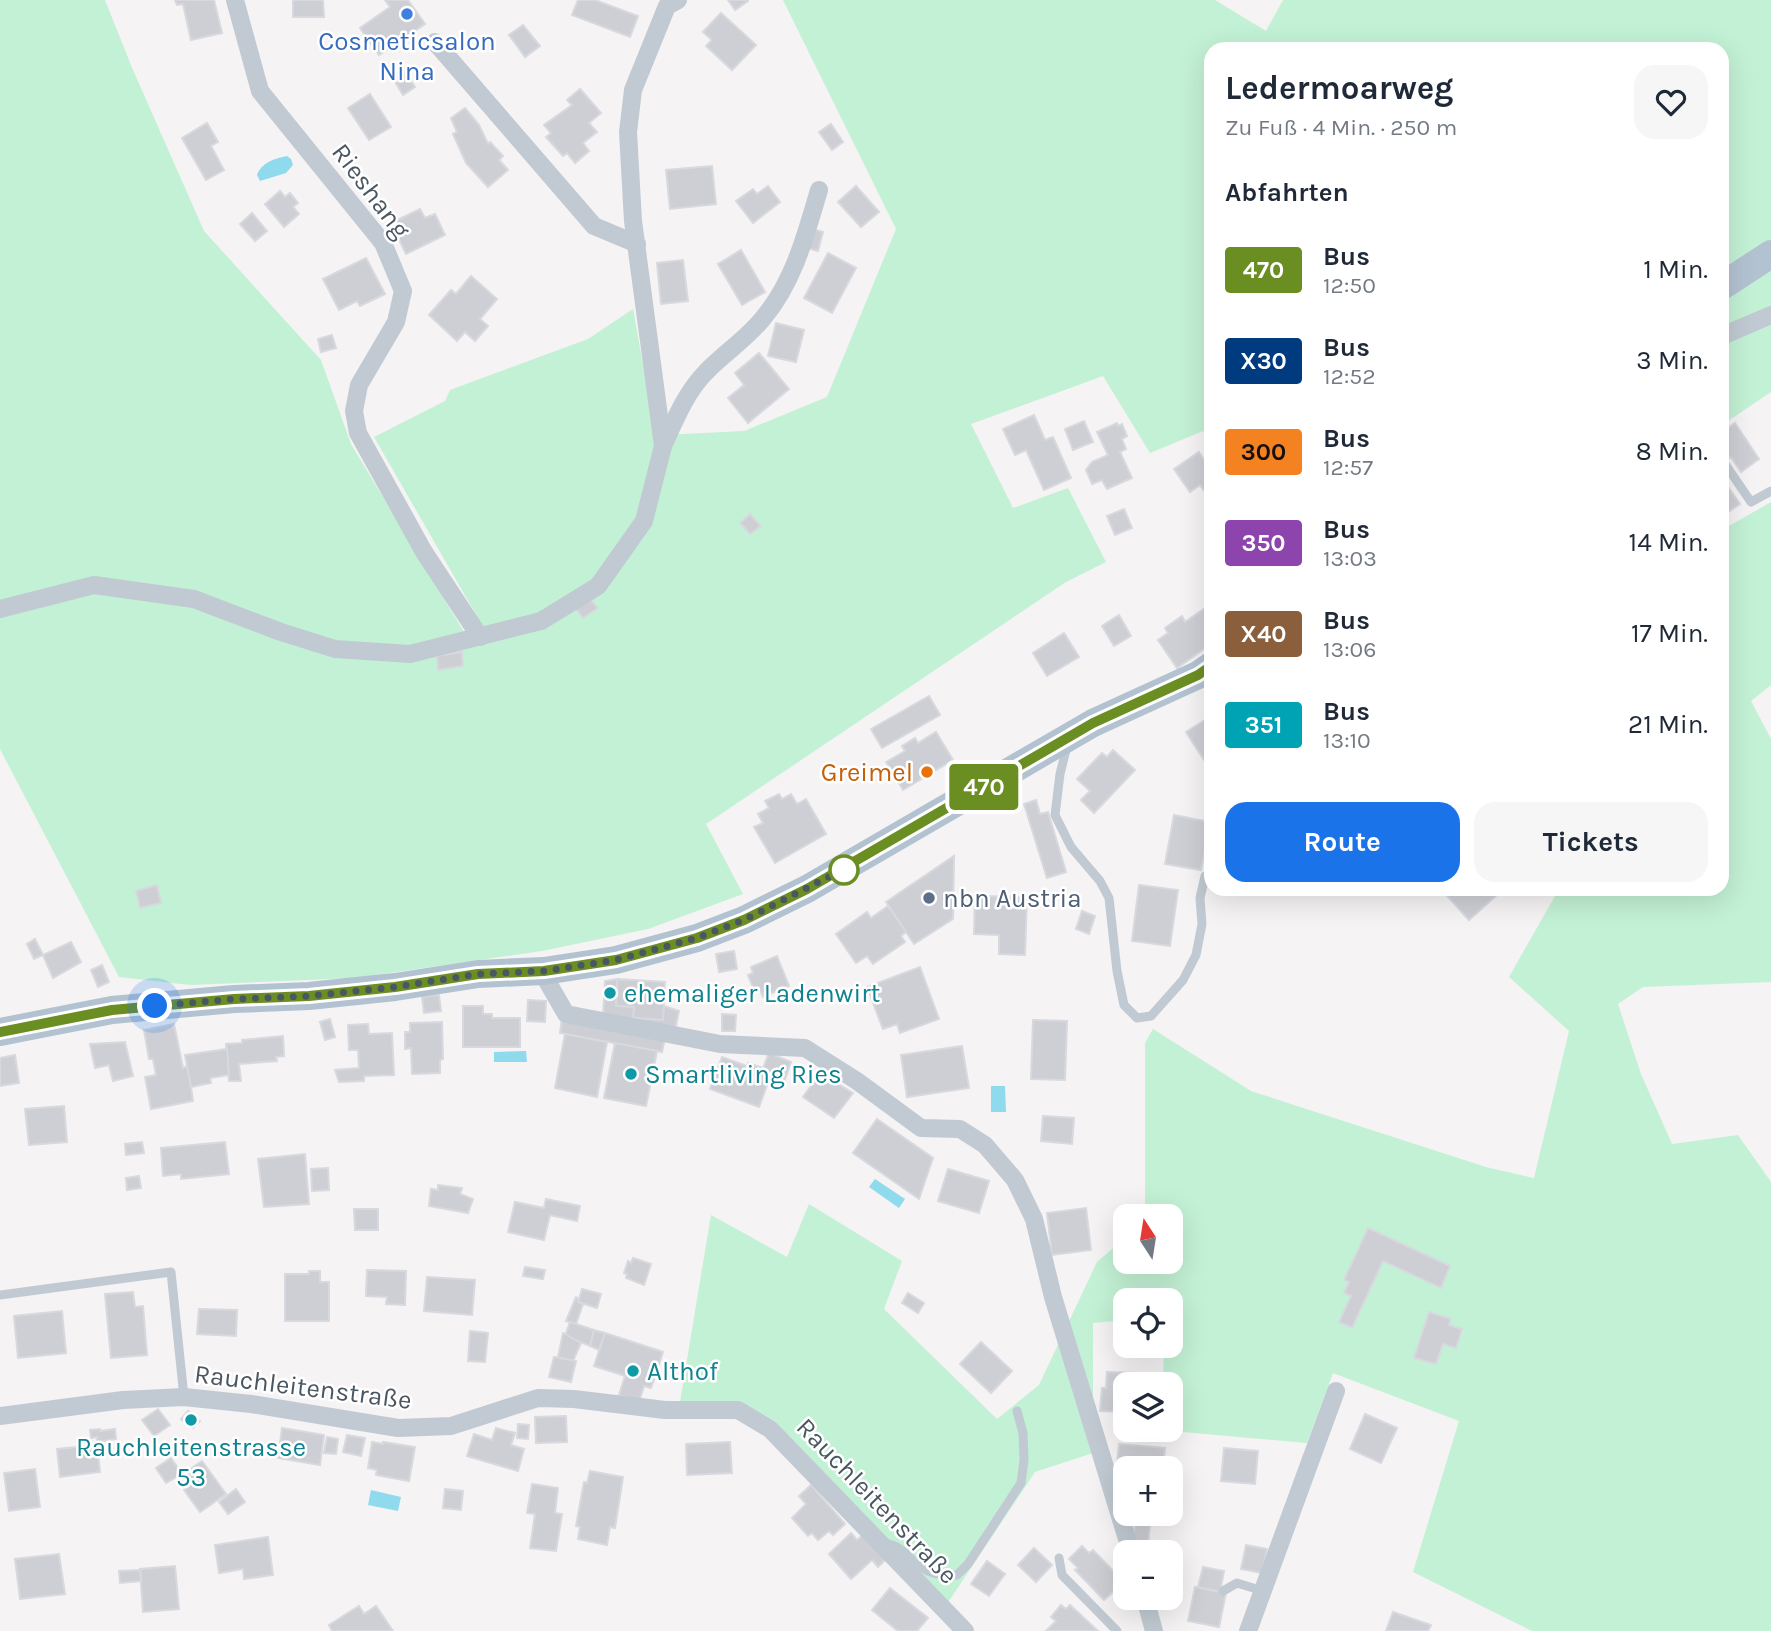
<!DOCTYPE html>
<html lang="de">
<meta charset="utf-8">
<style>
body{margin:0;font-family:Karla,sans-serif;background:#f6f6f7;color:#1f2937;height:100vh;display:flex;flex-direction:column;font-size:26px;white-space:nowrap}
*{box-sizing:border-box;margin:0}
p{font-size:23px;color:#747a83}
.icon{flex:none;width:38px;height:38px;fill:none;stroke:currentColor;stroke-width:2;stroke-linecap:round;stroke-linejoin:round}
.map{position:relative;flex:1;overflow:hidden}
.drawer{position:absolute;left:1204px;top:42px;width:525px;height:854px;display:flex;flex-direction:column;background:#fff;border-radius:21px;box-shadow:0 7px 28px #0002}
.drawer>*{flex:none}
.badge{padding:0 14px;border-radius:5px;font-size:24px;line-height:46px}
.needle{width:46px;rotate:348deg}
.controls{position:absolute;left:1113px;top:1204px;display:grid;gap:14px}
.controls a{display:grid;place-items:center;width:70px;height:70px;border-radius:14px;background:#fff;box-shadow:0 7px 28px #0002;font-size:35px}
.you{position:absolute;width:35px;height:35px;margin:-18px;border:5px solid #fff;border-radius:50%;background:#1a73e8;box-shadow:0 0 0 10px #1a73e833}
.map>.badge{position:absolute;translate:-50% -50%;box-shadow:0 0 0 4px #fff}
h2{padding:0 21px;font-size:26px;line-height:63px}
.round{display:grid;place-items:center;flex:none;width:74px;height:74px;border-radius:21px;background:#f6f6f7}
.head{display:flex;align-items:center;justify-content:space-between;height:119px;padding:0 21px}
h1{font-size:33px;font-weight:700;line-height:52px}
.primary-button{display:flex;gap:14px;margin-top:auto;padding:14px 21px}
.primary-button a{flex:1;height:80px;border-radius:21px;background:#1a73e8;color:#fff;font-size:28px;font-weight:700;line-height:80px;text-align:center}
.primary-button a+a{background:#f6f6f7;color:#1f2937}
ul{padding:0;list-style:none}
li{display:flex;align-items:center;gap:21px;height:91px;padding:0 21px}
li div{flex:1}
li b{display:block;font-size:26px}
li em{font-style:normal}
li .badge{min-width:77px;font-weight:700;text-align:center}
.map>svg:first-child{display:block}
.green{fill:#c3f1d5}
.water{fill:#90daee}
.building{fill:#cdcfd5;stroke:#d7d9de;stroke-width:2}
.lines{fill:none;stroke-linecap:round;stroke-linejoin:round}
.service{stroke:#c1cad2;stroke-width:9}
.minor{stroke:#c1cad2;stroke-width:18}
.primary{stroke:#b3c2d1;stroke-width:28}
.line-casing{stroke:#fff;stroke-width:16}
.line{stroke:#6b8e23;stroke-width:10}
.walk{stroke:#4a5661;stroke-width:7;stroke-dasharray:0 12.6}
.shop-dot{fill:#3f7fe0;stroke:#fff;stroke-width:2.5}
.food-dot{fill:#e8710a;stroke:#fff;stroke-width:2.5}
.stop-dot{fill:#fff;stroke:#6b8e23;stroke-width:3.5}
.service-dot{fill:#5c6f8a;stroke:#fff;stroke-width:2.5}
.culture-dot{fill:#0f9aa8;stroke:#fff;stroke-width:2.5}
.labels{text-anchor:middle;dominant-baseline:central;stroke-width:5;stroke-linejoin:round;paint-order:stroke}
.shop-label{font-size:26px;fill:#366cbe;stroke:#fff}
.street-label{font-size:26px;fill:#4a5661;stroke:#fff}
.food-label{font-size:26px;fill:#c56008;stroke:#fff;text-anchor:end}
.service-label{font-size:26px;fill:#4e5e75;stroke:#fff;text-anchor:start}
.culture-label{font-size:26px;fill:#0d838f;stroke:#fff;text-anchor:start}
</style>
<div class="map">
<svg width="1771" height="1631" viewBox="0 0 1771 1631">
<rect width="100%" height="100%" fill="#f5f3f3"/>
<g class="green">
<path d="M0 0H105L133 70 204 231 321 360 351 444 464 632 478 618 374 437 445 401 450 390 588 339 633 309 644 370 663 435 744 431 827 397 896 229 783 0H1215L1266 31 1283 0H1771V392L1722 425V49H1211V441L1203 431 1150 453 1103 376 971 424 1013 508 1068 488 1106 562 1066 582 706 824 743 894 648 929 542 951 355 978 190 985 119 977 0 749Z"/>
<path d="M1771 502V685L1751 701 1771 739V982L1643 987 1618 1004 1641 1074 1672 1144 1738 1135 1771 1182V1631H1532L1413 1572 1459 1421 1333 1373 1307 1443 1161 1430H1171V1384H1163L1164 1346H1171V1300H1125V1320L1093 1323V1453L1035 1472 947 1604 775 1421 739 1401 680 1402 711 1215 787 1257 809 1204 902 1261 884 1309 997 1419 1039 1385 1097 1262 1125 1238V1262H1171V1216H1145V1043L1153 1029 1251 1091 1486 1167 1534 1178 1569 1031 1509 977 1559 889H1722V530Z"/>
</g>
<g class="water">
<path d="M287 156 291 159 293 165 286 173 260 181 257 175C261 163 275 158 287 156Z"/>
<path d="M526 1051 527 1062H494V1052Z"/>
<path d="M991 1086H1005L1006 1112H991Z"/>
<path d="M875 1179 905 1199 899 1208 869 1187Z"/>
<path d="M371 1490 401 1497 398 1511 368 1505Z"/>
</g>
<g class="building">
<path d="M175 0H214L222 33 191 40 183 4 177 5Z"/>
<path d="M293 0H323L324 17H293Z"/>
<path d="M385 0H408L425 24 379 55 360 28 390 7Z"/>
<path d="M578 0H595L638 16 630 37 572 15Z"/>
<path d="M728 0H748V1L735 10Z"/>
<path d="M721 13 756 45 732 70 706 46 712 40 703 32Z"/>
<path d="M523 25 540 46 525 57 509 35Z"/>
<path d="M402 67 415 87 403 95 391 75Z"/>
<path d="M580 89 601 113 589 123 597 132 583 143 589 151 575 163 567 153 563 156 546 137 551 133 544 125 572 105 567 100Z"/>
<path d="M370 94 391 127 369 140 348 108Z"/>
<path d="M465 108 479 125 488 144 490 142 503 156 499 160 508 170 488 187 466 163 453 134 457 132 451 118Z"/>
<path d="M207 123 218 142 211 146 224 170 206 180 182 138Z"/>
<path d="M831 124 843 142 832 150 819 132Z"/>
<path d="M712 166 716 204 670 209 666 170Z"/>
<path d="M768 186 780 202 753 223 736 201 753 189 757 194Z"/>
<path d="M856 186 879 212 861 227 838 202Z"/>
<path d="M280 191 285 197 290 193 298 203 293 207 299 214 284 227 265 204Z"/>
<path d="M420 209 425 218 435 214 445 235 406 254 391 223Z"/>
<path d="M252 213 267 231 255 241 240 224Z"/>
<path d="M812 229 823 232 818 251 807 248Z"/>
<path d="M741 250 765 292 742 305 718 264Z"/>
<path d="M828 253 856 268 832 313 804 298Z"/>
<path d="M366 258 385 294 360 306 357 301 339 310 323 279Z"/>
<path d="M683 260 688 301 661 304 657 263Z"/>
<path d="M471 276 497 299 480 319 488 326 475 341 465 332 457 341 429 315 451 290 456 294Z"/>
<path d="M776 323 804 330 796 362 768 356Z"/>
<path d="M332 335 336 348 321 352 318 339Z"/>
<path d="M759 353 789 389 748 423 728 398 744 385 735 373Z"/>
<path d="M1034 415 1045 440 1053 437 1071 478 1044 490 1026 450 1015 455 1003 429Z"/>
<path d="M1084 421 1093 442 1073 450 1065 429Z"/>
<path d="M1117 423 1118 426 1122 424 1127 436 1122 439 1126 449 1120 452 1132 478 1107 489 1102 480 1092 484 1086 470 1092 462 1108 455 1097 432Z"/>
<path d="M1735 423 1759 459 1741 472 1731 457 1722 463V432Z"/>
<path d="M1199 452 1209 467 1211 465V488L1205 492 1200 485 1190 492 1174 469Z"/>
<path d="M1722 478 1740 504 1728 512 1724 506 1722 508Z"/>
<path d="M1124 509 1132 528 1115 535 1107 516Z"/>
<path d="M750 514 761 526 750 534 740 523Z"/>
<path d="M590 599 598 608 583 618 576 609Z"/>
<path d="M1211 604V644L1177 668 1158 640 1168 633 1165 628 1182 616 1185 622Z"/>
<path d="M1119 615 1131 636 1114 646 1102 626Z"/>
<path d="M1064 633 1079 657 1047 676 1033 653Z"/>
<path d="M462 652 463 666 438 670 437 656Z"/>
<path d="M929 696 940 715 882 748 871 729Z"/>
<path d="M1211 716V760L1206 763 1186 732Z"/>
<path d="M936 732 953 760 903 790 886 762 905 751 902 746 915 738 918 743Z"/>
<path d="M1113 750 1135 770 1094 813 1081 800 1090 791 1077 779 1102 753 1107 757Z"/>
<path d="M779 794 782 799 791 794 797 804 806 799 826 834 775 863 754 827 763 823 758 814 769 808 765 801Z"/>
<path d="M1036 800 1040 814 1048 812 1066 872 1047 878 1024 804Z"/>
<path d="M1174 815 1210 822 1201 870 1165 864Z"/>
<path d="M954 856 953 919 914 944 886 902Z"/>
<path d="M157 885 161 903 140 908 136 891Z"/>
<path d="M1139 885 1178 890 1170 946 1132 941Z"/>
<path d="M1441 889H1498L1500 892 1469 920Z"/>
<path d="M975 896 1027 897 1025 955 999 954V935L974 934Z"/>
<path d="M888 906 906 932 901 936 905 942 873 964 867 956 856 963 836 934 867 912 871 918Z"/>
<path d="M1082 911 1095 916 1089 934 1076 929Z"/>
<path d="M35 939 43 955 34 959 27 944Z"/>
<path d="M71 942 81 962 53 978 43 955Z"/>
<path d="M734 951 737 969 719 972 716 954Z"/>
<path d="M777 956 789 986 763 997 759 988 754 990 748 975 753 973 751 967Z"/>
<path d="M102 965 109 982 98 987 91 970Z"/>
<path d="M920 967 939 1019 900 1033 897 1024 883 1029 867 987Z"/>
<path d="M617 979 665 982 663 1020 633 1018 634 1007 616 1006Z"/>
<path d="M617 979 616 1006 634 1007 633 1018 663 1020 664 1006 679 1011 675 1030 603 1017 605 981Z"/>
<path d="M439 995 441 1011 424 1013 422 997Z"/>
<path d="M528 1000 546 1001 545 1022 527 1021Z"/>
<path d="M463 1006H483V1014H492V1018H520V1047H463Z"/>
<path d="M722 1014 736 1015 735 1031H722Z"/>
<path d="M330 1019 335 1037 325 1040 320 1022Z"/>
<path d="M562 1019 665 1038 662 1052 560 1033Z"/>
<path d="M1033 1020 1067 1021 1065 1080 1031 1079Z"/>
<path d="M442 1022 443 1059 440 1060V1073L412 1074 411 1048 405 1049V1032H410V1023Z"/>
<path d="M174 1024 183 1068 188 1066 193 1101 151 1109 145 1077 156 1075 153 1059H149L144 1030Z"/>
<path d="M368 1024 369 1034 392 1033 394 1075 364 1076V1081L339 1082 335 1070 359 1068 358 1050H349L348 1025Z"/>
<path d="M565 1034 607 1042 597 1097 555 1088Z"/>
<path d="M283 1036 284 1056 276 1057 277 1061 239 1064 241 1081H229L226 1044 242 1043V1040Z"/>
<path d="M125 1042 133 1076 113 1081 109 1065 95 1068 90 1044Z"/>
<path d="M615 1043 657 1051 646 1106 604 1098Z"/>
<path d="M962 1046 969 1088 907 1097 901 1055Z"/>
<path d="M227 1049 229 1075 210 1078 211 1083 191 1087 185 1055Z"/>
<path d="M769 1053 791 1062 784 1082 770 1077 759 1107 710 1089 722 1057 747 1066 748 1063 763 1068Z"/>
<path d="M15 1055 19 1083 0 1086V1058Z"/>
<path d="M820 1073 853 1093 834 1118 803 1097Z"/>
<path d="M64 1106 67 1142 29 1145 25 1109Z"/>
<path d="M1043 1116 1074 1118 1072 1144 1041 1141Z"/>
<path d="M877 1119 933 1158 919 1199 853 1153Z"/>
<path d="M142 1142 144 1153 126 1155 125 1144Z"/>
<path d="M225 1142 229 1174 181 1179V1174L163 1176 161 1148Z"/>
<path d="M305 1154 309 1204 264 1207 258 1159Z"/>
<path d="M328 1168 329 1190 312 1191 311 1169Z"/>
<path d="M948 1169 989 1181 979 1213 938 1201Z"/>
<path d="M139 1176 141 1188 127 1190 126 1178Z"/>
<path d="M438 1185 462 1188 460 1194 473 1199 468 1213 429 1206 431 1189 438 1190Z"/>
<path d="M546 1199 580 1206 577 1221 550 1215 544 1240 508 1232 515 1202 544 1208Z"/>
<path d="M1086 1208 1091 1250 1052 1255 1047 1213Z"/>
<path d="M354 1209H378V1230H355Z"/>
<path d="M1368 1228 1450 1266 1441 1288 1383 1261 1352 1328 1339 1322 1351 1296 1344 1293 1349 1282 1344 1280Z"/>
<path d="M633 1258 651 1264 644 1285 626 1278 627 1274 624 1273 628 1261 631 1263Z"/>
<path d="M525 1267 545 1270 543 1279 523 1276Z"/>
<path d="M367 1270 406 1271 405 1305 386 1304 387 1297 366 1296Z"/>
<path d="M309 1271H320V1282H329V1321H285V1274H309Z"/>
<path d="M427 1277 475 1280 472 1315 424 1311Z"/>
<path d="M582 1289 601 1294 597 1308 578 1302Z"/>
<path d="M133 1292 135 1307 143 1306 147 1355 111 1358 105 1294Z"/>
<path d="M908 1293 924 1303 918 1313 902 1303Z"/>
<path d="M576 1297 579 1300 578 1302 583 1304 576 1324 566 1321Z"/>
<path d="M199 1309 237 1310 236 1336 197 1334Z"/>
<path d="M62 1311 66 1353 18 1358 14 1316Z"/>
<path d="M1429 1312 1451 1319 1449 1325 1462 1329 1456 1348 1443 1344 1436 1364 1414 1358Z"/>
<path d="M570 1322 594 1330 590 1346 565 1336Z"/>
<path d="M594 1330 605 1333 599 1350 590 1346Z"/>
<path d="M470 1331 488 1333 485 1362 468 1361Z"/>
<path d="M563 1333 581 1343 573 1361 558 1357Z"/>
<path d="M605 1333 663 1352 651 1388 644 1386 639 1402 619 1395 625 1376 594 1366Z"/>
<path d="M981 1342 1012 1371 991 1393 960 1364Z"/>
<path d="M554 1357 576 1361 571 1382 549 1377Z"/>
<path d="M1107 1372 1134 1373 1133 1384H1125V1412L1100 1411 1102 1388H1106Z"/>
<path d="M158 1409 170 1425 154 1436 142 1420Z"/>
<path d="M188 1411 200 1421 193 1428 181 1419Z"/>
<path d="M1365 1414 1397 1428 1381 1463 1350 1449Z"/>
<path d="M566 1416 567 1442 536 1443 535 1417Z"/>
<path d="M518 1424 529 1425 528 1439 517 1438Z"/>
<path d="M282 1428 324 1435 320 1465 278 1458Z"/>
<path d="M496 1428 515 1433 511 1445 524 1449 518 1471 467 1456 474 1434 492 1440Z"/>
<path d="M100 1429V1431L115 1429 116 1439 97 1442V1437L91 1438 90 1430Z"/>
<path d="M347 1435 365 1438 361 1456 343 1452Z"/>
<path d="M327 1437 338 1439 336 1454 324 1453Z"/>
<path d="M372 1442 383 1444V1442L415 1447 409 1481 376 1475 377 1470 368 1468Z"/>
<path d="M730 1442 732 1473 687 1475 686 1444Z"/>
<path d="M1119 1444 1165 1448 1163 1468H1125V1474L1116 1473Z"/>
<path d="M97 1445 100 1472 60 1477 57 1449Z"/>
<path d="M1224 1448 1258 1451 1255 1484 1221 1481Z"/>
<path d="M171 1458 182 1474 166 1483 156 1468Z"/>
<path d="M202 1461 226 1494 200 1512 184 1490 190 1485 183 1474Z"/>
<path d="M35 1469 40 1507 9 1511 4 1473Z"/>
<path d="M590 1471 623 1477 615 1528 610 1527 607 1545 578 1539 580 1527 576 1526 584 1482 587 1483Z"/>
<path d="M532 1484 558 1488 555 1513 562 1514 556 1551 530 1548 535 1514 527 1513Z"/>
<path d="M811 1485 845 1524 833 1535 829 1531 818 1540 812 1533 808 1536 792 1518 806 1504 799 1496Z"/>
<path d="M236 1489 245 1502 228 1514 219 1502Z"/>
<path d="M445 1489 463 1491 461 1510 443 1508Z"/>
<path d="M1136 1514 1151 1516 1147 1552H1137L1133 1540Z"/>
<path d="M851 1533 857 1540 864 1534 887 1558 878 1567 872 1560 851 1579 829 1554Z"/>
<path d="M268 1537 273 1575 244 1579 243 1569 219 1573 215 1545Z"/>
<path d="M1246 1545 1267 1549 1262 1573 1241 1569Z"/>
<path d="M1082 1546 1089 1553 1093 1550 1124 1582 1104 1600 1075 1570 1078 1568 1069 1559Z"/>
<path d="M1034 1548 1052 1565 1036 1582 1018 1565Z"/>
<path d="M59 1554 65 1594 20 1599 15 1559Z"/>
<path d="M987 1561 1005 1574 989 1596 971 1584Z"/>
<path d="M175 1566 179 1609 143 1612 140 1569Z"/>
<path d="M1203 1567 1224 1571 1220 1592 1198 1587Z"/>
<path d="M140 1570 141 1581 120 1583 119 1571Z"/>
<path d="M1195 1587 1226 1593 1219 1627 1188 1621Z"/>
<path d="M890 1588 928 1618 917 1631H898L872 1610Z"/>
<path d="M1061 1605 1066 1609 1070 1605 1098 1631H1046L1056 1621 1051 1617Z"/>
<path d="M359 1606 364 1614 376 1606 393 1631H332L329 1625Z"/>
<path d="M1393 1612 1431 1625 1428 1631H1386Z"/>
</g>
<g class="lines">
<g class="service">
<path d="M1725 464 1751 502 1771 491"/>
<path d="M1067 746 1060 774 1055 815 1071 847 1100 881 1109 898 1117 971 1124 1005 1137 1018 1151 1016 1183 980 1196 955 1202 924 1200 898 1205 876"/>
<path d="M0 1295 171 1272 184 1397"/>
<path d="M884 1543C908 1547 909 1563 928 1571 937 1575 946 1575 957 1575L968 1564 1021 1483 1024 1460 1023 1433 1017 1411"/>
<path d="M1059 1558 1062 1575 1117 1631"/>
<path d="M1223 1591 1237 1583 1263 1591"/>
</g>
<g class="minor">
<path d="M235 0 260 91 383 243 403 291 396 322 359 385 354 411 358 433 424 552 480 637"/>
<path d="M435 42 594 226 637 244"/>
<path d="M1722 336 1771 315"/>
<path d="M663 446C675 420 686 392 706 372 724 353 748 338 764 317 794 281 806 234 819 190"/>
<path d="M0 609 94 585 194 599 281 632 335 649 410 654 541 621 598 586 644 521 663 446 633 221 628 132 633 90 667 6 678 0"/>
<path d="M544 971 547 981 566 1014 720 1044 805 1048 857 1081 921 1128 960 1129 985 1145 1015 1180 1034 1219 1053 1297 1131 1552"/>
<path d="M0 1416 123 1400 184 1397 251 1404 398 1428 451 1426 538 1398 574 1399 665 1410H738L770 1429 965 1631"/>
<path d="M1145 1598 1154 1631"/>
<path d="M1248 1631 1336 1391"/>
</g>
<g class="primary">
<path d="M1722 286 1771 254"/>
<path d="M0 1032 112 1010 234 999 309 996 395 987 478 974 544 971 616 960 697 938 744 920 807 889 1093 723 1198 675 1211 666"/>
</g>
</g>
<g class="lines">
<defs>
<path id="line" d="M0 1032 112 1010 234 999 309 996 395 987 478 974 544 971 616 960 697 938 744 920 807 889 1093 723 1198 675 1211 666"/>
</defs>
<use href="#line" class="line-casing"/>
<use href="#line" class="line"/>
<path class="walk" d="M155 1006 234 999 309 996 395 987 478 974 544 971 616 960 697 938 744 920 850 866 844 870"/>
</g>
<circle class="shop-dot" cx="407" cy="14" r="7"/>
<circle class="food-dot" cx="927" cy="772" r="7"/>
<circle class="stop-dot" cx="844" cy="870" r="14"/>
<circle class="service-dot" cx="929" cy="898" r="7"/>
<g class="culture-dot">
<circle cx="610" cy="993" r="7"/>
<circle cx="631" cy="1074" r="7"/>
<circle cx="633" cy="1371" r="7"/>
<circle cx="191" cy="1420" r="7"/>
</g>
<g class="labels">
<g class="shop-label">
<text x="407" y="41">Cosmeticsalon<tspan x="407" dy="30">Nina</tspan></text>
</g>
<g class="street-label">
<text transform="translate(371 191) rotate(53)">Rieshang</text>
<text transform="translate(303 1387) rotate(7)">Rauchleitenstraße</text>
<text transform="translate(877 1501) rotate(46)">Rauchleitenstraße</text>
</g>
<g class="food-label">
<text x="913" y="772">Greimel</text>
</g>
<g class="service-label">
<text x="943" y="898">nbn Austria</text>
</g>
<g class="culture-label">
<text x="624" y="993">ehemaliger Ladenwirt</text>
<text x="645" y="1074">Smartliving Ries</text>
<text x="647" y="1371">Althof</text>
<text x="191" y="1447" text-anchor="middle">Rauchleitenstrasse<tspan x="191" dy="30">53</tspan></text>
</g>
</g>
</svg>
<div class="controls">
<a><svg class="needle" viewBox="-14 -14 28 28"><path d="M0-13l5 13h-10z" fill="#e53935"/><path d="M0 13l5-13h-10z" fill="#747a83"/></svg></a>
<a><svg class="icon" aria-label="locate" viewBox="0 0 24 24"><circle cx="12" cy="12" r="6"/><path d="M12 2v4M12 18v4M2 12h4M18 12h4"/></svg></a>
<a><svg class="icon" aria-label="layers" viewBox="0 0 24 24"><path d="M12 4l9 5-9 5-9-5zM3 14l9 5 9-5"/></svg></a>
<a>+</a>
<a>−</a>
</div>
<div class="you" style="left:155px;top:1006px"></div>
<b class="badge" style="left:984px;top:787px;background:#6b8e23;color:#fff">470</b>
<section class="drawer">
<div class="head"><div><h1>Ledermoarweg</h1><p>Zu Fuß · 4 Min. · 250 m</p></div><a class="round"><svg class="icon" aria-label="heart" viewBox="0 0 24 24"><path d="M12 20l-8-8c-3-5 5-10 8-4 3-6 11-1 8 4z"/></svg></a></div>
<h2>Abfahrten</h2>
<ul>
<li><span class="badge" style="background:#6b8e23;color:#fff">470</span><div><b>Bus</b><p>12:50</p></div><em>1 Min.</em></li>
<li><span class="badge" style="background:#003b80;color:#fff">X30</span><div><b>Bus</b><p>12:52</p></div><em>3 Min.</em></li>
<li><span class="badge" style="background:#f58220;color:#111">300</span><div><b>Bus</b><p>12:57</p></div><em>8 Min.</em></li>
<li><span class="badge" style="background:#8e44ad;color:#fff">350</span><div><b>Bus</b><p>13:03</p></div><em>14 Min.</em></li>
<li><span class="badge" style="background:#8b5e3c;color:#fff">X40</span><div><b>Bus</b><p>13:06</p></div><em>17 Min.</em></li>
<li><span class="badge" style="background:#00a3b4;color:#fff">351</span><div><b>Bus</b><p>13:10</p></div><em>21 Min.</em></li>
</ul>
<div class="primary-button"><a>Route</a><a>Tickets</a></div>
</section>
</div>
